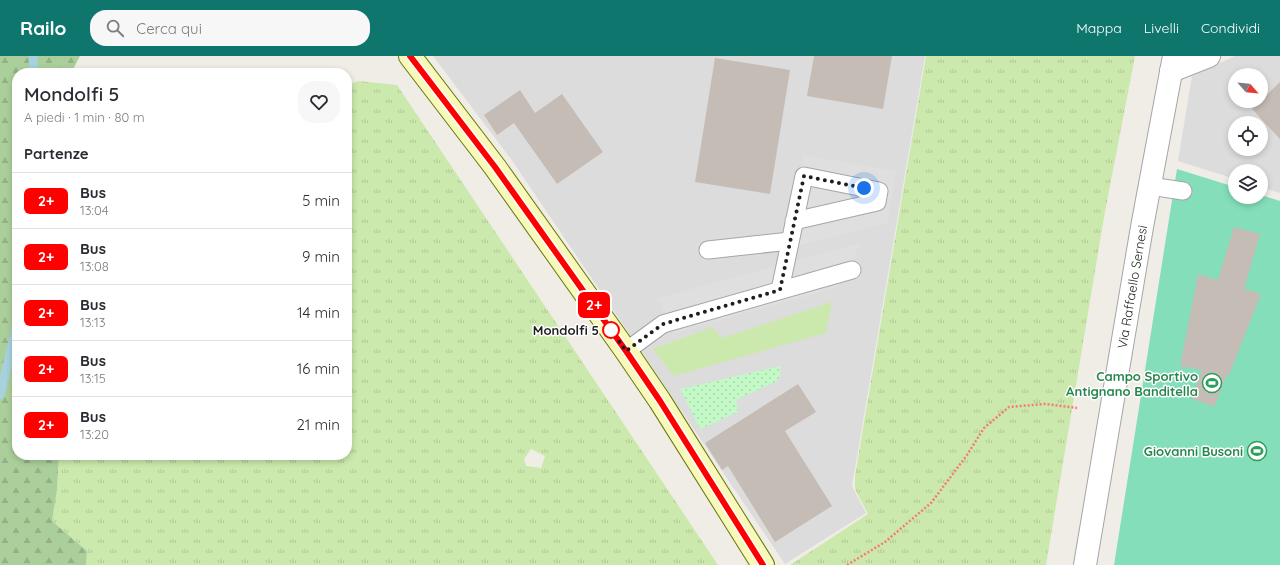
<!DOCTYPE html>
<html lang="it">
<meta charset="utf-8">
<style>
body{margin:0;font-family:Quicksand,sans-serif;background:#f7f7f7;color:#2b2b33;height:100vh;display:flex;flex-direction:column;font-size:15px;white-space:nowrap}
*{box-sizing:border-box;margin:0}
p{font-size:13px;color:#7c7c81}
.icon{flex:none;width:22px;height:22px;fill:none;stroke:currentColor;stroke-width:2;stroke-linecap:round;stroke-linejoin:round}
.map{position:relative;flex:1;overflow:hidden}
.details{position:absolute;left:12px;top:12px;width:340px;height:392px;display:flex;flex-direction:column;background:#fff;border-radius:16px;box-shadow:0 2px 6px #0003}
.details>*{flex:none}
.badge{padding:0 8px;border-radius:6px;font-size:14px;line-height:26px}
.needle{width:26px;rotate:117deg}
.controls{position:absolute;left:1228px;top:12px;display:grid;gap:8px}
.controls a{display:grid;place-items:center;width:40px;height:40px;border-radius:50%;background:#fff;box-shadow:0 2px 6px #0003;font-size:20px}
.you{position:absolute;width:20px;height:20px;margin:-10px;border:3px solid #fff;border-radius:50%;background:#1a73e8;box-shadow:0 0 0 6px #1a73e833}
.map>.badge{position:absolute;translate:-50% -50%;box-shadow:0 0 0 2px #fff}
h2{padding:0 12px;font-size:15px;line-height:36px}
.round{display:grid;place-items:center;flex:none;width:42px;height:42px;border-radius:16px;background:#f7f7f7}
.head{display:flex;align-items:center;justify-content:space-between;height:68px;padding:0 12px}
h1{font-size:19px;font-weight:600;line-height:30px}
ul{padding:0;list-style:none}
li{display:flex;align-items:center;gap:12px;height:56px;padding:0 12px;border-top:1px solid #e1e1e2}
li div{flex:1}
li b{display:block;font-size:15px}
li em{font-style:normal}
li .badge{min-width:44px;font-weight:700;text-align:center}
header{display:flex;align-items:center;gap:24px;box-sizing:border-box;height:56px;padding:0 20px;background:#0f766e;color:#fff}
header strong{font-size:19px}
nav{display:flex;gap:22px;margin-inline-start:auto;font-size:14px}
.search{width:280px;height:36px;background:#f7f7f7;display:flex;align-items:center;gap:10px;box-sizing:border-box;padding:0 14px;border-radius:16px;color:#7c7c81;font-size:15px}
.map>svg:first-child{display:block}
.residential{fill:#dddcdc;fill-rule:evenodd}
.grass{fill:url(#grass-tufts);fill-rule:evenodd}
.forest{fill:url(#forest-firs)}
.park{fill:url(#park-dots)}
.garden{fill:#cbe9ac}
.pitch{fill:#84deba}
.parking{fill:#dfdfdf}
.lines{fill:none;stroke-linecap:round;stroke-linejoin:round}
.stream{stroke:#a6d1dd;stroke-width:9}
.building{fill:#c4bcb5}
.lane-casing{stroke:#a6a6a6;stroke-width:19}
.street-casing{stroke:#a6a6a6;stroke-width:24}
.secondary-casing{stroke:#6b7606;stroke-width:24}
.path{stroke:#f87b6e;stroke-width:2.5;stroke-dasharray:2 2;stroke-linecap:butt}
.lane{stroke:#fff;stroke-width:17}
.street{stroke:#fff;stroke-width:22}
.secondary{stroke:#f6f9ba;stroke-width:22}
.line-casing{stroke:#fff;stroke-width:9}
.line{stroke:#f00;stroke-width:6}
.walk{stroke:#1f1f1f;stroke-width:4;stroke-dasharray:0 7.2}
.stop-dot{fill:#fff;stroke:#f00;stroke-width:2}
.labels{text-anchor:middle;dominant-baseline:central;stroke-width:3;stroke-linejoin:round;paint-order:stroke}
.street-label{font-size:13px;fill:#1f1f1f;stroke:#fff}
.stop-label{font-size:13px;font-weight:bold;fill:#1f1f1f;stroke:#fff;text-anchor:end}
.leisure-label{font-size:13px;font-weight:bold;fill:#27864d;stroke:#fff;text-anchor:end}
</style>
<header>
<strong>Railo</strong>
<div class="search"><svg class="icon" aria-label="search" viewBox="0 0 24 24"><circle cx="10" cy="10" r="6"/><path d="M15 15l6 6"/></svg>Cerca qui</div>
<nav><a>Mappa</a><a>Livelli</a><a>Condividi</a></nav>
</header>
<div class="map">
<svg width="1280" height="509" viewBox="0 0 1280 509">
<defs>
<pattern id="grass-tufts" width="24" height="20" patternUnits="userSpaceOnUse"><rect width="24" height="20" fill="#cbe9ac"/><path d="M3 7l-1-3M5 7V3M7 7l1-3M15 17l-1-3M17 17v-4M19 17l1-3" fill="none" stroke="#aec794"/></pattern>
<pattern id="forest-firs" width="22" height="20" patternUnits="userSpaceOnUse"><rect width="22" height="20" fill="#abcf9b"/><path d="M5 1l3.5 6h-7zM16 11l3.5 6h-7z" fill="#93b185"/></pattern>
<pattern id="park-dots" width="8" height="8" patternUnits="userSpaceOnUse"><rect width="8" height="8" fill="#c3f9c7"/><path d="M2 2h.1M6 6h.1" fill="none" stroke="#a7d5aa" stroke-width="1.8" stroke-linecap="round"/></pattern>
</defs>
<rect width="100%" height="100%" fill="#f0ece6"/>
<g class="residential">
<path d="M433 0H925L852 430 866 457 785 508 511 103Z"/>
<path d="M1235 0H1280V137L1261 131V115H1235V123L1178 105 1192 20ZM1235 19H1261V45H1235ZM1235 67H1261V93H1235Z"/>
</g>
<g class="grass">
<path d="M926 0H1135L1104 161 1046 509H790L868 458 855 433V420Z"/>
<path d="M358 25 397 29 718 509H86L87 495 52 465 57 434 59 399H347V30ZM531 393 545 400 541 412 526 410 524 403Z"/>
</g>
<path class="forest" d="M0 0H80L71 17H17V399H59L57 434 52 465 87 495 86 509H0Z"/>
<path class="park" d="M781 310 779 324 736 344 738 356 700 373 680 333Z"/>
<path class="garden" d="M832 246 826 277 674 320 653 293 712 271 722 282Z"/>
<path class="pitch" d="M1177 113 1235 131V141H1261V139L1280 145V509H1114Z"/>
<g class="parking">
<path d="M803 99 896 115 887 167 786 193Z"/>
<path d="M860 187 838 231 673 278 658 242Z"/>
</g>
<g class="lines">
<g class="stream">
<path d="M33 0 34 17"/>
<path d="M0 339 17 269"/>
</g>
</g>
<g class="building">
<path d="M814 0H892L883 53 807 40Z"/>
<path d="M715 2 790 14 770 138 695 126Z"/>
<path d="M1280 26V83L1252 53Z"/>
<path d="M520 34 535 57 562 38 603 96 557 128 514 67 497 79 484 59Z"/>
<path d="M1234 171 1260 178 1244 233 1261 238 1229 319 1227 318 1214 351 1191 342 1202 314 1180 310 1198 218 1218 224Z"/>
<path d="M798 328 816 356 785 375 832 450 775 486 728 410 722 414 705 387Z"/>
</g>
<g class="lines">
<defs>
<g id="lane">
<path d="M1150 130 1183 135"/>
<path d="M708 194 790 185"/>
<path d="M780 234 804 120 879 135 877 146 794 165"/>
<path d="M626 295 663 268 852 214"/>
</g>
<g id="street">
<path d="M1171 15 1209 0"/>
<path id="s1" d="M1085 509 1142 171 1174 0"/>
</g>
<path id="secondary" d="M410 0 495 111 626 295 660 345 763 509"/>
</defs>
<use href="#lane" class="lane-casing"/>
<use href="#street" class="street-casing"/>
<use href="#secondary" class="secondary-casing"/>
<path class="path" d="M847 509 885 486 931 447 967 399 984 372 1009 351 1045 348 1077 352"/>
<use href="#lane" class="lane"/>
<use href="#street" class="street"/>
<use href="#secondary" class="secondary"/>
</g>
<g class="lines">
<defs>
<path id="line" d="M410 0 495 111 626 295 660 345 763 509"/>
</defs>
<use href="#line" class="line-casing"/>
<use href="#line" class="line"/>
<path class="walk" d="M611 274 626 295 663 268 780 234 804 120 864 132"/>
</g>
<defs>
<symbol id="stadium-ring" viewBox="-11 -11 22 22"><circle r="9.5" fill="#fff" stroke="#2e9e5b" stroke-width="1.5"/><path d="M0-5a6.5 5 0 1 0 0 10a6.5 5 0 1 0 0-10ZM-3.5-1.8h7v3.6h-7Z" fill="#2e9e5b"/></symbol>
</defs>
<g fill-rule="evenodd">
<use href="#stadium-ring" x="1201" y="316" width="22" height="22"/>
<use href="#stadium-ring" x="1246" y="384" width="22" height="22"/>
</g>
<circle class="stop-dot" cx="611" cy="274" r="8"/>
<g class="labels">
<g class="street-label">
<text stroke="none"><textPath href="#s1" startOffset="282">Via Raffaello Sernesi</textPath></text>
</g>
<g class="stop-label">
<text x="599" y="274">Mondolfi 5</text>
</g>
<g class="leisure-label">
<text x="1198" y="320">Campo Sportivo<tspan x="1198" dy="15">Antignano Banditella</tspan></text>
<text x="1243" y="395">Giovanni Busoni</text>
</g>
</g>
</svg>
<div class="controls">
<a><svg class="needle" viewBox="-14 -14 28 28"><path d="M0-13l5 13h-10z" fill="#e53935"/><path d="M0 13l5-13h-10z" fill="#7c7c81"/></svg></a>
<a><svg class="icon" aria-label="locate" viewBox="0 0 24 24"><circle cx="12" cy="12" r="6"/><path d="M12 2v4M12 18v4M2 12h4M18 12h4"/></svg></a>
<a><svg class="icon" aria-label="layers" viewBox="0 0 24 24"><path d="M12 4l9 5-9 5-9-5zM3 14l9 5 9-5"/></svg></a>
</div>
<div class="you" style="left:864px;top:132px"></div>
<b class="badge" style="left:594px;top:249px;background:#f00;color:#fff">2+</b>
<section class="details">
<div class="head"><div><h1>Mondolfi 5</h1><p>A piedi · 1 min · 80 m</p></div><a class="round"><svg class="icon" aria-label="heart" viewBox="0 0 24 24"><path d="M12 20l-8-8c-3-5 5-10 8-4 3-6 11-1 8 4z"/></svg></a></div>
<h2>Partenze</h2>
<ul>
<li><span class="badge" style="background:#f00;color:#fff">2+</span><div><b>Bus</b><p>13:04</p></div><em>5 min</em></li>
<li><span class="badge" style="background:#f00;color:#fff">2+</span><div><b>Bus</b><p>13:08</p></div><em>9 min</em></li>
<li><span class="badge" style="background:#f00;color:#fff">2+</span><div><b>Bus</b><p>13:13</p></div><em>14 min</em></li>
<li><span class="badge" style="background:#f00;color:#fff">2+</span><div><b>Bus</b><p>13:15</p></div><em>16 min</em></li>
<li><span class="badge" style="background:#f00;color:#fff">2+</span><div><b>Bus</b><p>13:20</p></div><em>21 min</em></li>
</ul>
</section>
</div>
